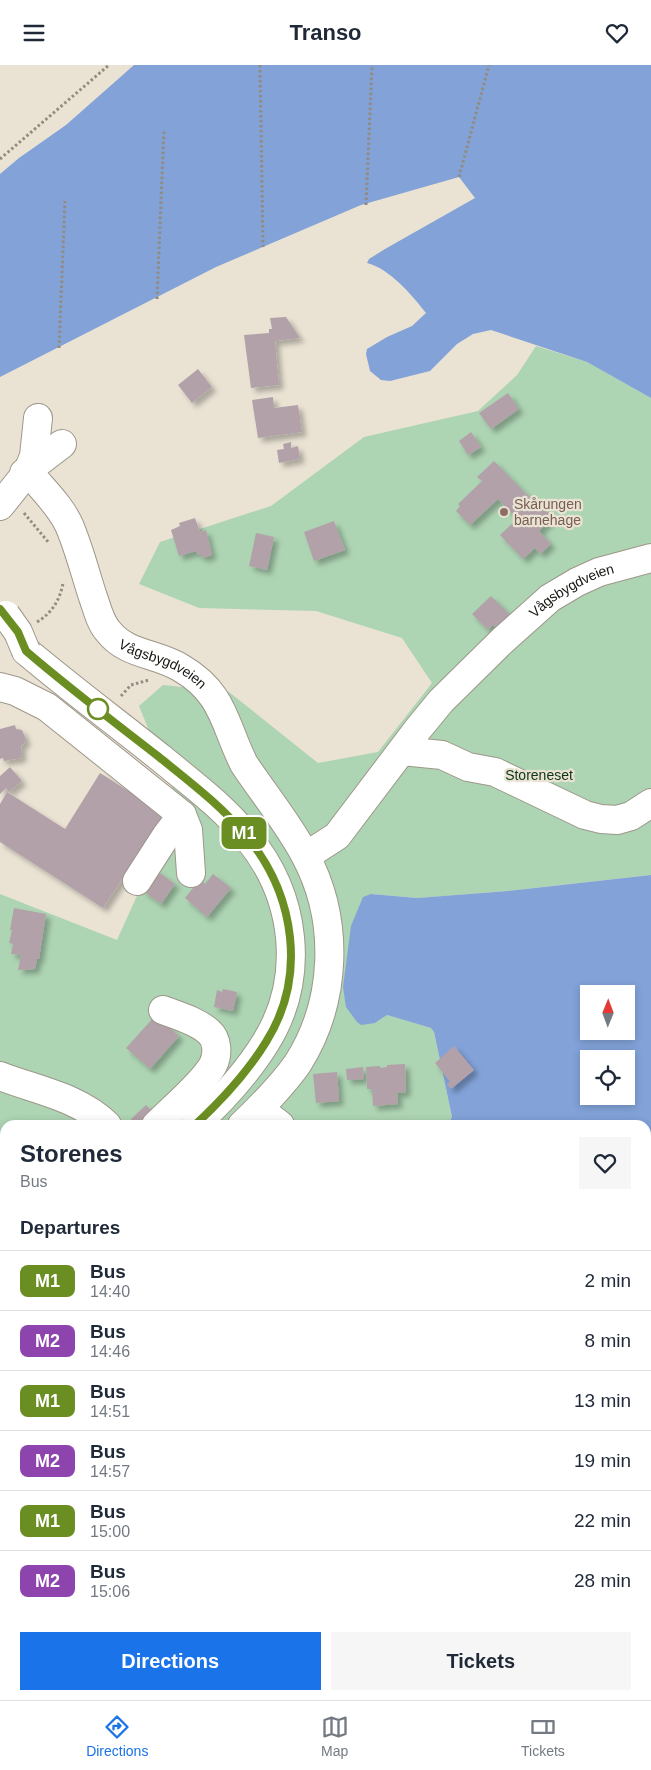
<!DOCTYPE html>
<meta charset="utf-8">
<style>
body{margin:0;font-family:Arial,sans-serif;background:#f6f6f7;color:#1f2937;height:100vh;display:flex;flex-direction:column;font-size:19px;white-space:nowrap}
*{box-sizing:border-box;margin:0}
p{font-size:16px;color:#747a83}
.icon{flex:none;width:28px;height:28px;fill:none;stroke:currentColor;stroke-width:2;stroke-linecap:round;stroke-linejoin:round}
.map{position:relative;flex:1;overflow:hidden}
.panel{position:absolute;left:0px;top:1055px;width:651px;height:580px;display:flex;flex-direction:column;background:#fff;border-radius:15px 15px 0 0;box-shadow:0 2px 8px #0003}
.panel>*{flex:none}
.badge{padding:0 10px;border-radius:8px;font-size:18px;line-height:32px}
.needle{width:32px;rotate:1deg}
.fabs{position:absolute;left:580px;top:920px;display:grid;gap:10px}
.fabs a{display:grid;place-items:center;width:55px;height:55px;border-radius:0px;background:#fff;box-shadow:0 2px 8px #0003;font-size:25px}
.map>.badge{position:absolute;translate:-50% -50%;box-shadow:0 0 0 2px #fff}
h2{padding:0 20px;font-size:19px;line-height:45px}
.round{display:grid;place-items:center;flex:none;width:52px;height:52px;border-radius:0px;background:#f6f6f7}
.head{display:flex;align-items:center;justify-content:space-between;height:85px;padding:0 20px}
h1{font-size:24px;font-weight:600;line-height:38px}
.action{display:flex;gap:10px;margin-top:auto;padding:10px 20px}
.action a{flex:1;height:58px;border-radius:0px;background:#1a73e8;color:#fff;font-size:20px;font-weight:600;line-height:58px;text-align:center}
.action a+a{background:#f6f6f7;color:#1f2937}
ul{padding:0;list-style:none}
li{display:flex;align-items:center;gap:15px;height:60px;padding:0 20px;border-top:1px solid #e0e1e3}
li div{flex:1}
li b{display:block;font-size:19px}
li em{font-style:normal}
li .badge{min-width:55px;font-weight:700;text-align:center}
header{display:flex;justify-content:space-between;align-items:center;height:65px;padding:0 20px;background:#fff;font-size:22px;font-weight:600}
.menu{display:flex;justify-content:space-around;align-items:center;height:70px;border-top:1px solid #e0e1e3;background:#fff;font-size:14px;color:#747a83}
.menu a{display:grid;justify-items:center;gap:2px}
.menu .active{color:#1a73e8}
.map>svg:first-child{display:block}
.green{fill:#add4b3}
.water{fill:#82a2d8;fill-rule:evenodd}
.building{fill:#b2a1a9;filter:url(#shadow)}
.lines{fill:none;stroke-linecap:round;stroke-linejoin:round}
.minor-casing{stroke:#9d9789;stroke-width:30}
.major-casing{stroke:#9d9789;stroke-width:30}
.path{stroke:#918c81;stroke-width:3;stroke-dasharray:2.5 2.5;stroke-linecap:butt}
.minor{stroke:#fff;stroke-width:28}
.major{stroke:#fff;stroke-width:28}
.major-bridge-casing{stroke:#9d9789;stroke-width:30;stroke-linecap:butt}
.major-bridge{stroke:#fff;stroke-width:28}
.line-casing{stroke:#fff;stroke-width:11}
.line{stroke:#6b8e23;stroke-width:8}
.education-dot{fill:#8d6e63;stroke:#eae3d4;stroke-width:2}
.stop-dot{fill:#fff;stroke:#6b8e23;stroke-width:2.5}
.labels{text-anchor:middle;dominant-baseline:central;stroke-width:4.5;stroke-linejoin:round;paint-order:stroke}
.education-label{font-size:14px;fill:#785e54;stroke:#eae3d4;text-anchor:start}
.street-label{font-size:14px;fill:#171510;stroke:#eae3d4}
.park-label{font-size:14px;fill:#0a3517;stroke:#eae3d4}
</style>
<header><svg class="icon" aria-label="menu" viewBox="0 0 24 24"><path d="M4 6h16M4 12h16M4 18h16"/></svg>Transo<svg class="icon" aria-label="heart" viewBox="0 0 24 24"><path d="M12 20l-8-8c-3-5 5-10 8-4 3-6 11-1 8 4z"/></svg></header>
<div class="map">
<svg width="651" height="1635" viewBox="0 0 651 1635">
<defs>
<filter id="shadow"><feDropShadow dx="4.5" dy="4.5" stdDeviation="2.5" flood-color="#0004"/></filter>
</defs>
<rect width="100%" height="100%" fill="#eae3d4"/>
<g class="green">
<path d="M536 281 587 297 651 333V810L508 826 417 833 371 829 375 958 387 950 431 963 434 967 452 1052 448 1060H5V1478L0 1479V829L117 875 159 782 183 749 139 641 163 620 229 627 318 698 378 687 432 618 402 573 316 546 199 543 139 519 160 477 271 441 364 372 478 346 517 310Z"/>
<path d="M646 1499 651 1503V1635H425L429 1630H646Z"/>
</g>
<g class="water">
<path d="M134 0H651V333L587 297 491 265 473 269 457 279 430 306 390 316 381 315 370 306 366 289 367 284 387 272 412 261 426 248C413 231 389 203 367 198L369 194 385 184 475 133 459 112 361 140 216 202 0 312V109L19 93 66 60Z"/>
<path d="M651 810V1503L646 1499V1060H448L452 1052 434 967 431 963 387 950 375 958 361 960 357 957 346 942 343 922 351 861 363 832 371 829 417 833 508 826ZM589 929H626V966H589ZM589 994H626V1031H589Z"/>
<path d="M5 1478V1630H429L425 1635H0V1479Z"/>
</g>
<g class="building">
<path d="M286 252 300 273 275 276 279 320 251 323 244 270 269 268V264H272L270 253Z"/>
<path d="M198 304 212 322 192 338 178 320Z"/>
<path d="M508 328 519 344 491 364 479 348Z"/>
<path d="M273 332 274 343 298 340 302 367 258 373 252 335Z"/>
<path d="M471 367 481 382 468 390 459 376Z"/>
<path d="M291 377V383L298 381 300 394 279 398 277 385 284 384 283 379Z"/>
<path d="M494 396 534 437 536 435 553 452 539 466 551 479 540 489 535 483 523 494 500 470 517 454 498 434 470 460 456 446 460 441 458 439 482 416 477 412Z"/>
<path d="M195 453 200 467 206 465 212 490 202 493 201 489 198 490 196 486 179 491 171 465 180 461 179 458Z"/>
<path d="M334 456 345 485 314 496 304 467Z"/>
<path d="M256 468 274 472 267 505 249 501Z"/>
<path d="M491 531 513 553 499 566 493 560 488 565 472 549Z"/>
<path d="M15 660 16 664 22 665 26 675 24 679 21 680 22 690H21L22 693 4 696 3 693 0 694V664Z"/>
<path d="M10 702 22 716 9 727 6 723 0 729V711Z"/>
<path d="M100 708 171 753 127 807 103 843 0 777V739L7 727 65 764Z"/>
<path d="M156 805 175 819 161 839 142 825Z"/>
<path d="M213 809 231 823 207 852 185 833 200 814 205 819Z"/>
<path d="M14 843 46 849 39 894H37L35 904 18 905 21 890 11 889 13 879 9 878 12 865H10Z"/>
<path d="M223 924 237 927 233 946 214 942 217 925 222 927Z"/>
<path d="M154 952 160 954 179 971 150 1004 126 983Z"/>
<path d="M454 981 474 1005 451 1024 447 1019 450 1017 435 998Z"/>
<path d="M405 999 406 1027 397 1028 398 1039 373 1041 372 1024H367L366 1002 380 1001V1003L387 1002V1000Z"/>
<path d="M363 1002 364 1014 347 1015 346 1004Z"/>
<path d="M337 1007 339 1036 316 1038 313 1009Z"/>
<path d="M146 1040 158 1052 150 1060H137L131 1054Z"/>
<path d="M0 1388 5 1398V1416L0 1418Z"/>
</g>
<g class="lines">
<defs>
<g id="minor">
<path id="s1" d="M28 406C41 423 60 440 69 460 79 483 85 508 93 532 97 543 100 557 108 566 126 590 157 588 181 603 224 628 224 659 244 699 264 729 288 758 305 790 340 855 337 936 298 998 282 1021 262 1041 242 1060"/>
<path d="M24 408 62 379"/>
<path d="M0 441 28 406 34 391 38 353"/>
<path d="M0 622 15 626 47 642 182 750 188 765 191 808"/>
<path d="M402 686 442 690 468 702 495 707 585 750 601 754 617 755 631 751 651 738"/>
<path id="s2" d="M306 791 337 771 418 664 441 636 503 575 550 533 577 517 599 507 651 493"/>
<path d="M137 816 166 771 182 750"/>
<path d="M0 1011C36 1025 79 1032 107 1060"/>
<path d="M259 1044 280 1060"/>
<path d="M156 1060C172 1044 203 1018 213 1000 218 990 218 975 209 967 197 956 178 951 163 945"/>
<path d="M0 1288 5 1283"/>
</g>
<g id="major">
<path d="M26 586C70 623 117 658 162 694 192 719 224 742 248 773 296 831 306 912 266 977 247 1008 222 1035 195 1060"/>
<path d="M0 1245 5 1240"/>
</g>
</defs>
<use href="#minor" class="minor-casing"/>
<use href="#major" class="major-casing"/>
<g class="path">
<path d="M260 0 263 182"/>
<path d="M0 94 109 0"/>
<path d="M459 112 489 0"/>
<path d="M366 140 372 0"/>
<path d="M157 234 164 64"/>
<path d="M59 283 65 136"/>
<path d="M24 448 49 478"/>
<path d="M37 557C52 548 60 535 63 518"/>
<path d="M121 631 131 620 149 615"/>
</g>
<use href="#minor" class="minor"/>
<use href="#major" class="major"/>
<defs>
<path id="major-bridge" d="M6 550 18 567 26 586"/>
</defs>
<use href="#major-bridge" class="major-bridge-casing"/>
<use href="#major-bridge" class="major-bridge"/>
</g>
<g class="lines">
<defs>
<path id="line" d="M0 544 18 567 26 586C69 623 114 657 159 692 190 717 223 742 248 773 295 831 307 912 266 977 247 1008 222 1035 195 1060"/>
</defs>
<use href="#line" class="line-casing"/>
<use href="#line" class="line"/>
</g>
<circle class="education-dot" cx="504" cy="447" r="5"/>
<circle class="stop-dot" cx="98" cy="644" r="10"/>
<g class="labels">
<g class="education-label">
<text x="514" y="439">Skårungen<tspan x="514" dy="16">barnehage</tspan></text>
</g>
<g class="street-label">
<text stroke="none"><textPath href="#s2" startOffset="380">Vågsbygdveien</textPath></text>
<text stroke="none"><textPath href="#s1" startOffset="246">Vågsbygdveien</textPath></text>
</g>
<g class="park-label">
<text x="539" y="710">Storeneset</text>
</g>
</g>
</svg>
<div class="fabs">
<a><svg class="needle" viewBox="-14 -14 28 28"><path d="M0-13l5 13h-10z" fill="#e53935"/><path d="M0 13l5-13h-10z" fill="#747a83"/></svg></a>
<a><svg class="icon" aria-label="locate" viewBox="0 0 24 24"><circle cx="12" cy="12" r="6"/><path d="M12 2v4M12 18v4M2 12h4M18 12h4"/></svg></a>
</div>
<b class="badge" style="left:244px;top:768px;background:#6b8e23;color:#fff">M1</b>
<section class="panel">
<div class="head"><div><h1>Storenes</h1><p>Bus</p></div><a class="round"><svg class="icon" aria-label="heart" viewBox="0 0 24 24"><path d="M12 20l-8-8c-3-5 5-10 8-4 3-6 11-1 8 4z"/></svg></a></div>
<h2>Departures</h2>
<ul>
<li><span class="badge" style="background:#6b8e23;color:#fff">M1</span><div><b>Bus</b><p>14:40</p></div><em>2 min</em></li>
<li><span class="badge" style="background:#8e44ad;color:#fff">M2</span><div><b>Bus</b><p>14:46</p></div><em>8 min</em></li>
<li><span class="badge" style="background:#6b8e23;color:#fff">M1</span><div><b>Bus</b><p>14:51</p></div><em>13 min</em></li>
<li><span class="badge" style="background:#8e44ad;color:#fff">M2</span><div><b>Bus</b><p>14:57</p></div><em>19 min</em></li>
<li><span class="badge" style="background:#6b8e23;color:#fff">M1</span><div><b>Bus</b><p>15:00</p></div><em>22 min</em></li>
<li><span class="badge" style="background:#8e44ad;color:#fff">M2</span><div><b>Bus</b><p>15:06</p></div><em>28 min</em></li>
</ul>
<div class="action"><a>Directions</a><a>Tickets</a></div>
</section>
</div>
<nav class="menu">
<a class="active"><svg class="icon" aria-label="directions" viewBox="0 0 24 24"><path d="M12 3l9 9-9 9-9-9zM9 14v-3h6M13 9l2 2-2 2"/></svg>Directions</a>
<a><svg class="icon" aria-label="map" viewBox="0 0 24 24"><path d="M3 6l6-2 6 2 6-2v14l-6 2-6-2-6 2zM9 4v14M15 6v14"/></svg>Map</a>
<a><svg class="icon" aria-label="tickets" viewBox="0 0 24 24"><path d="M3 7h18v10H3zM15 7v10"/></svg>Tickets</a>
</nav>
